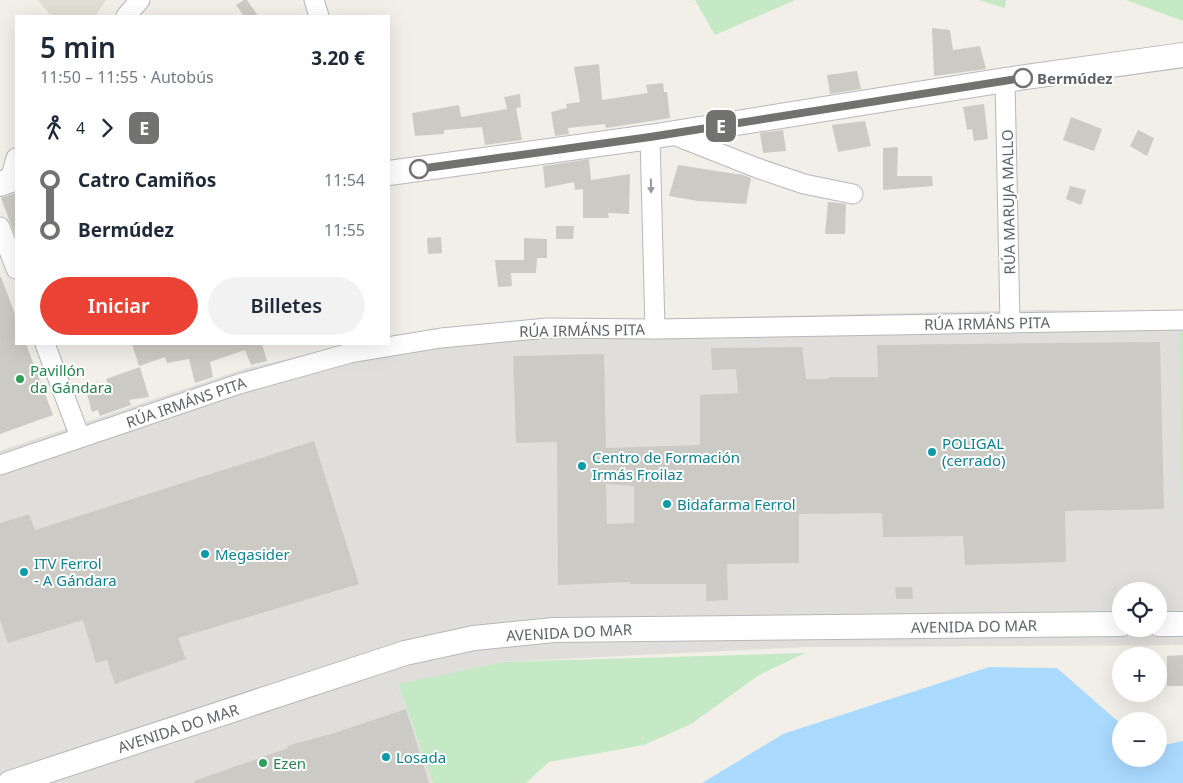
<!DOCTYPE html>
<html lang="es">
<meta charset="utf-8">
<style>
body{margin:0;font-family:"Noto Sans",sans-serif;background:#f2f2f3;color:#1f2937;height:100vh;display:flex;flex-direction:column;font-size:19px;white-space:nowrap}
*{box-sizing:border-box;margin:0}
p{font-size:16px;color:#747a83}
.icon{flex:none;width:28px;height:28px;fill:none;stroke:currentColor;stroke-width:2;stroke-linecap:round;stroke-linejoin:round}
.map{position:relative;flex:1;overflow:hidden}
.drawer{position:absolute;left:15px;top:15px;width:375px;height:330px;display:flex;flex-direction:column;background:#fff;border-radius:0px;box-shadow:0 5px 20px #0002}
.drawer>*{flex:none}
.badge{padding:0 10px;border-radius:8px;font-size:18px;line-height:32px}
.fabs{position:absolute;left:1112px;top:582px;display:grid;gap:10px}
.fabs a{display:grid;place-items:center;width:55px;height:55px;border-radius:50%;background:#fff;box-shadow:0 5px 20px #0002;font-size:25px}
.map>.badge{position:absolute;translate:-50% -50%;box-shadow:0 0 0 2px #fff}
.legs{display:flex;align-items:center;gap:8px;height:55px;padding:0 25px;font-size:16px}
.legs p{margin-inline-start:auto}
.headline{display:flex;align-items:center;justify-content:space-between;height:85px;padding:0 25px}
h1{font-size:28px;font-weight:600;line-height:38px}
.cta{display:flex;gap:10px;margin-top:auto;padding:10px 25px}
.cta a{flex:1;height:58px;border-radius:30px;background:#ea4335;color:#fff;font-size:20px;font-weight:600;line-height:58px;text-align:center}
.cta a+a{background:#f2f2f3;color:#1f2937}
ul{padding:0 25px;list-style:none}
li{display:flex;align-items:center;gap:18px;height:50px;font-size:19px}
li i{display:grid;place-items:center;width:8px;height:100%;margin:0 6px;background:currentColor}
li i::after{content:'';width:12px;height:12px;margin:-6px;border:4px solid;border-radius:50%;background:#fff}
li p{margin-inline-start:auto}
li:first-child i{background:linear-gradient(#0000 50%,currentColor 0)}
li:last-child i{background:linear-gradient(currentColor 50%,#0000 0)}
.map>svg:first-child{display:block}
.industrial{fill:#e0deda;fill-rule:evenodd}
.education{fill:#e1ded6}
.green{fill:#c5e8c5}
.water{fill:#aadaff}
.building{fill:#cccac5;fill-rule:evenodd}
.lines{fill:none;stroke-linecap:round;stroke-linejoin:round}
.minor-casing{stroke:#b5b8bc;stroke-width:21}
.tertiary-casing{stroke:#b5b8bc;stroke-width:26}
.minor{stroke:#fff;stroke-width:19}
.tertiary{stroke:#fff;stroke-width:24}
.oneway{fill:#979a9d}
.line-1-casing{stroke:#fff;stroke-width:11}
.line-1{stroke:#727271;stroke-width:8}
.stop-1-dot{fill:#fff;stroke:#727271;stroke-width:2.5}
.leisure-dot{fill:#2e9e5b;stroke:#fff;stroke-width:2}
.culture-dot{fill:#0f9aa8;stroke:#fff;stroke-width:2}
.labels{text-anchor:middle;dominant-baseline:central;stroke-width:4;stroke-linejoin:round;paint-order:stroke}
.stop-label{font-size:15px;font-weight:bold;fill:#5f6368;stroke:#fff;text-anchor:start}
.street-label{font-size:15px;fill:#5f6368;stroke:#fff}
.leisure-label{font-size:15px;fill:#27864d;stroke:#fff;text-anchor:start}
.culture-label{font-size:15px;fill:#0d838f;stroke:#fff;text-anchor:start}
</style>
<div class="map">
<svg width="1183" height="783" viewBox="0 0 1183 783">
<rect width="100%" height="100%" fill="#f1efe8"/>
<path class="industrial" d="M1038 310 1183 312V645L806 647 503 662 398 685 433 783H0V451L247 368 354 344H389V336L556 321ZM1121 591H1159V629H1121Z"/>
<path class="education" d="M38 0H106L95 16H51Z"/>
<g class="green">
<path d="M695 0H795L715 35Z"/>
<path d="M979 0H1006L1005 8Z"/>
<path d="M1126 0H1183V21Z"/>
<path d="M1180 333H1183V523Z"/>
<path d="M805 653 759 675 691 724 644 745 549 762 526 783H433L398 684 503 662Z"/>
</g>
<path class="water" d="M989 667 1057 668 1121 724V759H1159V746L1183 741V783H702L783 734Z"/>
<g class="building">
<path d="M244 0H247L258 16H244L236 5Z"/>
<path d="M932 28 950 30 953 50 980 46 986 69 934 76Z"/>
<path d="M599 64 602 100 648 93 646 85 663 83 664 92H667L670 118 606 128 605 124 568 128 569 134 555 136 551 112 567 108 566 104 580 102 574 67Z"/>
<path d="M857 71 861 89 830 94 827 75Z"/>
<path d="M520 94 521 107 516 108 522 140 485 145 482 127 444 130V134L415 136 412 113 459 105 461 117 507 109 504 97Z"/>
<path d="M984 104 988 139 974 141 972 129 967 130 963 107Z"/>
<path d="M1071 117 1102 129 1094 151 1063 140Z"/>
<path d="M865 121 871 146 838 152 832 125Z"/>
<path d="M783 130 786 151 763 153 760 133Z"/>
<path d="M1138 130 1154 138 1147 156 1130 146Z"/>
<path d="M898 147 897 176H932L933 186 883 190V148Z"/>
<path d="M589 159 591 180 630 174 629 214 608 213 609 218H583V189L575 190 574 182 545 188 543 166Z"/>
<path d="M678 165 743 175 751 178 746 204 698 201 669 196Z"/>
<path d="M1070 186 1086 190 1081 205 1066 199Z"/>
<path d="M16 193V235H15L1 198Z"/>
<path d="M828 202 846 204 845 234H825Z"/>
<path d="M556 226H574L573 239H556Z"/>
<path d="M441 237 442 253 428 254 427 238Z"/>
<path d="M524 238 547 239V258H537L536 273H511L512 286 498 287 495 260H524Z"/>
<path d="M0 277H1L16 317V344H26L53 415 0 434Z"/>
<path d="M1160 342 1164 509 1065 511 1066 562 965 565 963 536 883 537 882 513 799 514V563L727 564 728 600 706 601V584H630V582L558 585 557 442 516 443 513 356 604 354 606 448 700 445V395L738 393 736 369 712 370 711 348 802 347 806 379H829L828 377H878L877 345ZM606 484 634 486V523L607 524Z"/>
<path d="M132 344H262L267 361 251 365 245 350 210 362 213 377 195 383 189 359 167 363 165 357 139 366Z"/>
<path d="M140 367 149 397 129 400 131 405 100 416 98 410 92 412 86 390 108 384 106 379Z"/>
<path d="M314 441 359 584 178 638 186 659 115 684 107 660 96 663 83 620 8 643 0 620V523L29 514 35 530Z"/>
<path d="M895 587H912L913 599H896Z"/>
<path d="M1183 655V686H1167V656Z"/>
<path d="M406 709 429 783H195L194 781 288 748 287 746 334 733Z"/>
</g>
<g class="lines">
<defs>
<g id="minor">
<path d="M314 0 319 16"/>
<path d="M126 16 140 0"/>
<path d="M1005 80 1010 323"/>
<path d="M671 134 757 168 804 184 853 194"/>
<path d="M650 137 655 329"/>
<path d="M10 180 16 158"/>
<path d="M0 227 16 269"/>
<path d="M45 344 80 437"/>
<path d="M0 465 239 384 350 353 441 338 547 328 655 329 1183 320"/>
</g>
<g id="tertiary">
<path d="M389 173 650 137 1005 80 1183 55"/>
<path d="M0 184 16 178"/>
<path d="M1159 624H1183"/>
<path d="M10 783 405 653 474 638 554 630 1121 624"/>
</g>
</defs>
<use href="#minor" class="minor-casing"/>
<use href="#tertiary" class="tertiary-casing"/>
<use href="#minor" class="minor"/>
<use href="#tertiary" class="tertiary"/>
</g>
<defs><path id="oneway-solid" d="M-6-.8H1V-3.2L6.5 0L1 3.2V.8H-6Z" transform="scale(1.25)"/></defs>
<use class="oneway" href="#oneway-solid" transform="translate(651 186) rotate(89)"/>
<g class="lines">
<defs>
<path id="line-1" d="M419 169 650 137 1023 78"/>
</defs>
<use href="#line-1" class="line-1-casing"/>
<use href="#line-1" class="line-1"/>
</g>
<g class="stop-1-dot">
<circle cx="1023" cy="78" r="9"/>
<circle cx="419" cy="169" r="9"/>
</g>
<g class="leisure-dot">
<circle cx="20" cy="379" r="5"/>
<circle cx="263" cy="763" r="5"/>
</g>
<g class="culture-dot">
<circle cx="932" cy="452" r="5"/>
<circle cx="582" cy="466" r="5"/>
<circle cx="667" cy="504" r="5"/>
<circle cx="205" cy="554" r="5"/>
<circle cx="24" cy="572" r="5"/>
<circle cx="386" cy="757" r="5"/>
</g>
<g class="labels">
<g class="stop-label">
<text x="1037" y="78">Bermúdez</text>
</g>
<g class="street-label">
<text transform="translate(1008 202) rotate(-91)">RÚA MARUJA MALLO</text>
<text transform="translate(987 323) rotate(-1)">RÚA IRMÁNS PITA</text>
<text transform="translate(582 330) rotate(-1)">RÚA IRMÁNS PITA</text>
<text transform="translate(186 402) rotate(-19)">RÚA IRMÁNS PITA</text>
<text transform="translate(974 626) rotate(-1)">AVENIDA DO MAR</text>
<text transform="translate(569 632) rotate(-3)">AVENIDA DO MAR</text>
<text transform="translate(178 728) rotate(-18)">AVENIDA DO MAR</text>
</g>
<g class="leisure-label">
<text x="30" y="370">Pavillón<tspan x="30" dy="17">da Gándara</tspan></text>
<text x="273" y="763">Ezen</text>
</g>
<g class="culture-label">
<text x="942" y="443">POLIGAL<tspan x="942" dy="17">(cerrado)</tspan></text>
<text x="592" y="457">Centro de Formación<tspan x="592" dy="17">Irmás Froilaz</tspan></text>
<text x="677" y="504">Bidafarma Ferrol</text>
<text x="215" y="554">Megasider</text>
<text x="34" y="563">ITV Ferrol<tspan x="34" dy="17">- A Gándara</tspan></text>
<text x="396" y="757">Losada</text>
</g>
</g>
</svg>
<div class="fabs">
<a><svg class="icon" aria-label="locate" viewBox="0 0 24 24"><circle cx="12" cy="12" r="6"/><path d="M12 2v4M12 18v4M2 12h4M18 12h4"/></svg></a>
<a>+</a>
<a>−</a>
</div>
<b class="badge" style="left:721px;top:126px;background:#727271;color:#fff">E</b>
<section class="drawer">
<div class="headline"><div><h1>5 min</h1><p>11:50 – 11:55 · Autobús</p></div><b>3.20 €</b></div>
<div class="legs"><svg class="icon" aria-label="walk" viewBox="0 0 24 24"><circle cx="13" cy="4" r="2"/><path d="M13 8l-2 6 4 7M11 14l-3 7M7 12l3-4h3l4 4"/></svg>4<svg class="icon" aria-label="forward" viewBox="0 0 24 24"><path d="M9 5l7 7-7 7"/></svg><b class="badge" style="background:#727271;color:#fff">E</b></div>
<ul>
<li><i style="color:#727271"></i><b>Catro Camiños</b><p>11:54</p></li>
<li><i style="color:#727271"></i><b>Bermúdez</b><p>11:55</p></li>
</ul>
<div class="cta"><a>Iniciar</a><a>Billetes</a></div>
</section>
</div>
